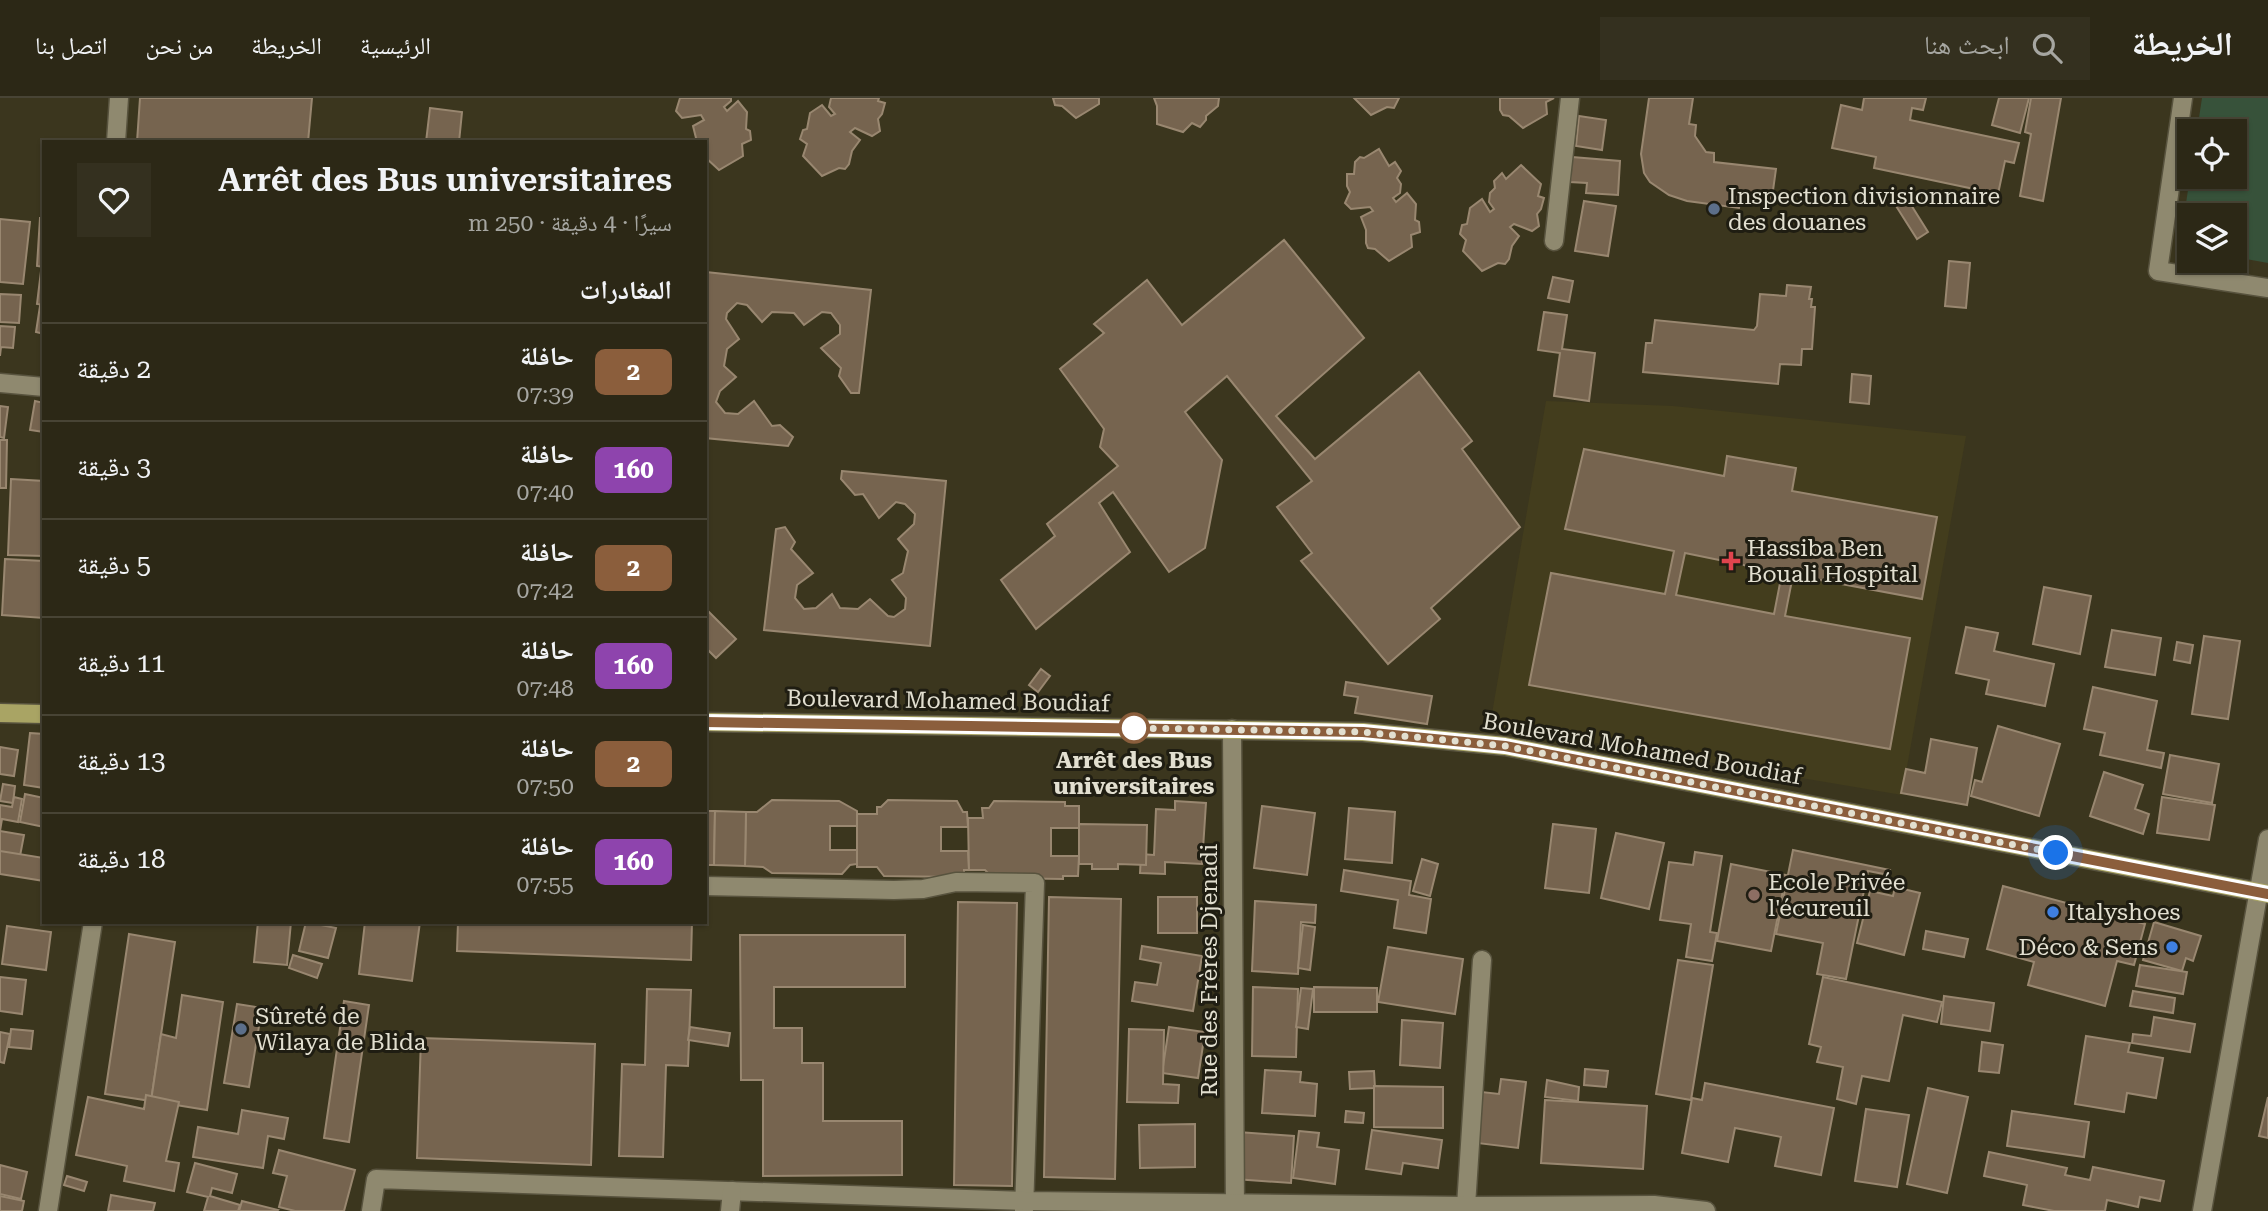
<!DOCTYPE html>
<html lang="ar">
<meta charset="utf-8">
<style>
body{margin:0;font-family:"Roboto Serif","Noto Naskh Arabic",serif;background:#34301f;color:#f1f3f6;direction:rtl;height:100vh;display:flex;flex-direction:column;font-size:26px;white-space:nowrap}
*{box-sizing:border-box;margin:0}
p{font-size:23px;color:#a6a6a1}
.icon{flex:none;width:38px;height:38px;fill:none;stroke:currentColor;stroke-width:2;stroke-linecap:round;stroke-linejoin:round}
.map{position:relative;flex:1;overflow:hidden;direction:ltr}
.sheet{position:absolute;left:42px;top:42px;width:665px;height:784px;display:flex;flex-direction:column;background:#2c2816;border-radius:0px;box-shadow:0 2px 5px #0004,0 0 0 2px #484435;direction:rtl}
.sheet>*{flex:none}
.badge{padding:0 14px;border-radius:10px;font-size:24px;line-height:46px}
.tools{position:absolute;left:2177px;top:21px;display:grid;gap:14px}
.tools a{display:grid;place-items:center;width:70px;height:70px;border-radius:0px;background:#2c2816;box-shadow:0 2px 5px #0004,0 0 0 2px #484435;font-size:35px}
.you{position:absolute;width:35px;height:35px;margin:-18px;border:5px solid #fff;border-radius:50%;background:#1a73e8;box-shadow:0 0 0 10px #1a73e833}
.map>.badge{position:absolute;translate:-50% -50%;box-shadow:0 0 0 4px #fff}
h2{padding:0 35px;font-size:26px;line-height:63px}
.round{display:grid;place-items:center;flex:none;width:74px;height:74px;border-radius:0px;background:#34301f}
.summary{display:flex;align-items:center;justify-content:space-between;height:119px;padding:0 35px}
h1{font-size:33px;font-weight:600;line-height:52px}
ul{padding:0;list-style:none}
li{display:flex;align-items:center;gap:21px;height:98px;padding:0 35px;border-top:2px solid #484435}
li div{flex:1}
li b{display:block;font-size:26px}
li em{font-style:normal}
li .badge{min-width:77px;font-weight:700;text-align:center}
header{display:flex;align-items:center;gap:42px;box-sizing:border-box;height:98px;padding:0 35px;background:#2c2816;border-bottom:2px solid #484435}
header strong{font-size:33px}
nav{display:flex;gap:38px;margin-inline-start:auto;font-size:24px}
.search{width:490px;height:63px;background:#34301f;display:flex;align-items:center;gap:18px;box-sizing:border-box;padding:0 24px;border-radius:0px;color:#a6a6a1;font-size:26px}
.map>svg:first-child{display:block}
.built{fill:#433d1d}
.green{fill:#37523a}
.building{fill:#76644f;stroke:#998770;stroke-width:2;fill-rule:evenodd}
.lines{fill:none;stroke-linecap:round;stroke-linejoin:round}
.minor-casing{stroke:#58533e;stroke-width:21}
.major-casing{stroke:#58533e;stroke-width:21}
.minor{stroke:#8f896f;stroke-width:18}
.major{stroke:#a9a464;stroke-width:18}
.line-casing{stroke:#fff;stroke-width:16}
.line{stroke:#8b5e3c;stroke-width:10}
.walk{stroke:#e2dfd0;stroke-width:7;stroke-dasharray:0 12.6}
.service-dot{fill:#5c6f8a;stroke:#1f1d12;stroke-width:2.5}
.health-dot{fill:#e0444e;stroke:#1f1d12;stroke-width:2.5}
.stop-dot{fill:#fff;stroke:#8b5e3c;stroke-width:3.5}
.education-dot{fill:#8d6e63;stroke:#1f1d12;stroke-width:2.5}
.shop-dot{fill:#3f7fe0;stroke:#1f1d12;stroke-width:2.5}
.labels{text-anchor:middle;dominant-baseline:central;stroke-width:6;stroke-linejoin:round;paint-order:stroke}
.poi-label{font-size:23px;fill:#e2dfd0;stroke:#1f1d12;text-anchor:start}
.street-label{font-size:23px;fill:#e2dfd0;stroke:#1f1d12}
.stop-label{font-size:23px;font-weight:bold;fill:#e2dfd0;stroke:#1f1d12}
</style>
<header>
<strong>الخريطة</strong>
<div class="search"><svg class="icon" aria-label="search" viewBox="0 0 24 24"><circle cx="10" cy="10" r="6"/><path d="M15 15l6 6"/></svg>ابحث هنا</div>
<nav><a>الرئيسية</a><a>الخريطة</a><a>من نحن</a><a>اتصل بنا</a></nav>
</header>
<div class="map">
<svg width="2268" height="1113" viewBox="0 0 2268 1113">
<rect width="100%" height="100%" fill="#3b361e"/>
<path class="built" d="M1546 303 1673 308 1966 338 1902 697 1490 627Z"/>
<path class="green" d="M2202 0H2268V165L2235 159V117H2189V152L2179 151 2190 79H2235V33H2197Z"/>
<g class="building">
<path d="M140 0H312L308 44H137Z"/>
<path d="M680 0H731V3L724 9 727 13 738 3 747 14 746 31 750 33 751 42 742 46 743 58 719 72 705 59V44H697L693 28 704 22 701 17 682 20 676 13Z"/>
<path d="M831 0H879L878 3 885 5 882 16 878 21 880 33 872 38 855 30 850 34 860 42 852 53 849 66 845 71 839 70 822 78 803 58 807 46 800 41 803 32 807 31 810 15 822 7 831 18 835 16 829 9Z"/>
<path d="M1053 0H1099V6L1076 20 1062 8 1055 7Z"/>
<path d="M1154 0H1219L1218 8 1206 18V22L1200 29 1192 25 1183 34 1157 26V8Z"/>
<path d="M1354 0H1399L1394 10 1387 9 1371 17Z"/>
<path d="M1500 0H1554L1546 4 1547 16 1523 30 1509 18 1503 17 1500 12Z"/>
<path d="M1649 0H1693L1689 26 1696 27 1695 38 1706 54 1714 55V64L1776 71 1771 107 1740 104 1739 110 1687 103 1669 97 1650 84 1644 75 1641 56Z"/>
<path d="M1864 0H1926L1923 12 1912 10 1910 22 2019 45 2014 65 2005 63 1998 96 1874 70 1876 59 1832 50 1841 7 1862 12Z"/>
<path d="M1999 0H2029L2020 35 1992 27Z"/>
<path d="M2031 0H2061L2043 103 2020 98 2031 36 2025 34Z"/>
<path d="M430 10 462 14 459 44H426Z"/>
<path d="M1579 18 1606 22 1602 52 1576 48Z"/>
<path d="M1379 51 1389 68 1395 64 1401 73 1397 80 1401 86 1400 95 1393 100 1396 104 1407 95 1416 106 1415 122 1419 124 1420 134 1411 137 1412 149 1389 163 1375 151 1368 150 1366 145V132L1361 119 1373 113 1370 109 1351 111 1345 105 1350 94 1347 88V76H1354L1355 64 1360 59 1364 60Z"/>
<path d="M1572 59 1620 63 1618 97 1586 95 1587 85 1570 84Z"/>
<path d="M1521 67 1541 86 1538 98 1544 100 1541 111 1537 116 1539 128 1532 133 1514 126 1510 129 1519 138 1512 148 1509 161 1505 166 1498 165 1482 173 1463 153 1466 142 1460 136 1462 127 1467 126 1470 110 1482 101 1490 114 1494 111 1489 104 1490 95 1495 90 1494 83 1502 75 1506 81Z"/>
<path d="M1908 102 1928 134 1917 141 1896 108Z"/>
<path d="M1584 103 1616 108 1608 158 1575 153Z"/>
<path d="M40 120H44V169L37 168Z"/>
<path d="M0 121 30 124 23 186 0 184Z"/>
<path d="M1284 142 1364 240 1276 318 1315 361 1419 274 1472 343 1462 351 1520 429 1431 510 1440 521 1388 566 1301 463 1312 455 1277 409 1312 383 1227 278 1185 314 1222 362 1205 450 1169 474 1113 394 1099 405 1130 454 1036 531 1001 482 1055 438 1047 426 1118 368 1100 349 1104 331 1060 271 1104 235 1094 226 1147 182 1182 227Z"/>
<path d="M1949 163 1970 165 1966 210 1945 208Z"/>
<path d="M41 173H44V207L37 206Z"/>
<path d="M706 174 871 192 859 295H851L839 278 841 270 821 250 840 236V227L831 215 822 214 804 227 794 215 772 214 762 224 747 207 737 205 727 215 726 221 739 241 727 251 724 268 736 279 720 293 716 304 725 315 738 316 754 303 772 328 780 327 793 339 788 348 705 340Z"/>
<path d="M1553 179 1573 183 1569 204 1548 200Z"/>
<path d="M1787 187 1811 189 1809 201H1812L1811 209H1815L1812 251H1802L1801 267 1780 266 1778 286 1643 274 1646 245H1652L1655 222 1754 232 1757 228 1760 196 1786 198Z"/>
<path d="M0 196 21 197 19 225 0 224Z"/>
<path d="M40 208 44 209V236L36 234Z"/>
<path d="M1544 214 1567 217 1562 251 1595 255 1589 303 1554 298 1560 255 1538 252Z"/>
<path d="M0 228 15 229 13 250 1 249 0 258Z"/>
<path d="M1852 276 1871 278 1869 306 1850 304Z"/>
<path d="M35 303 44 305V334L30 332Z"/>
<path d="M0 308 8 309 4 340 0 339Z"/>
<path d="M0 342H7L6 390H0Z"/>
<path d="M1584 351 1724 378 1727 358 1796 370 1792 393 1937 419 1922 501 1793 477 1785 518 1910 540 1890 651 1529 587 1551 475 1665 496 1674 453 1565 431ZM1685 455 1782 475 1774 516 1676 497Z"/>
<path d="M842 373 946 383 930 548 764 532 776 431 785 429 795 444 791 451 813 475 797 487 795 500 804 511 816 510 832 496 840 510 858 511 870 501 888 518 894 519 905 511 906 500 892 482 903 475 908 453 898 441 914 426 915 416 905 406 896 404 879 420 863 396 855 397 841 381Z"/>
<path d="M11 381 44 383V458L8 457Z"/>
<path d="M5 461 44 463V520L2 517Z"/>
<path d="M2044 489 2091 498 2080 556 2033 546Z"/>
<path d="M705 510 736 541 716 560 705 549Z"/>
<path d="M1966 529 1998 535 1994 553 2054 566 2045 608 1986 596 1989 582 1956 575Z"/>
<path d="M2112 532 2161 540 2155 577 2105 569Z"/>
<path d="M2204 538 2240 543 2228 621 2192 616Z"/>
<path d="M2177 544 2193 547 2190 565 2174 562Z"/>
<path d="M1041 571 1050 578 1038 594 1029 587Z"/>
<path d="M1346 584 1432 598 1427 626 1355 615 1358 599 1344 597Z"/>
<path d="M2093 589 2157 603 2147 652 2164 655 2161 670 2100 657 2105 635 2084 631Z"/>
<path d="M1998 628 2060 646 2039 718 1971 698 1975 682 1982 684Z"/>
<path d="M30 635 44 636V690L24 687Z"/>
<path d="M1931 641 1977 650 1967 707 1901 695 1906 671 1925 675Z"/>
<path d="M0 649 18 652 14 678 0 676Z"/>
<path d="M2170 657 2219 666 2212 705 2163 696Z"/>
<path d="M2104 674 2143 687 2135 711 2149 716 2143 736 2090 718Z"/>
<path d="M3 686 15 688 13 705 0 703Z"/>
<path d="M25 696 44 700V729L20 724Z"/>
<path d="M14 699 22 701 18 724 2 721 0 733 24 737 20 758 0 754V707L12 709Z"/>
<path d="M2162 699 2215 707 2209 742 2157 735Z"/>
<path d="M772 702 839 703 857 713V728H830V752H857V766L850 767 842 776 772 775 763 769 745 768 746 714H757Z"/>
<path d="M888 702 957 703 963 714H967L968 729H941V753H968L969 772H964V775L957 779 884 778 877 769H857V716H877V709H881Z"/>
<path d="M994 703 1065 704V708H1079V730H1051V758H1079L1078 778H1063V781L993 780 985 772H969L968 720H983L982 710H989Z"/>
<path d="M1175 703 1206 705 1202 766 1165 764V776L1140 775 1141 756 1154 757 1156 711 1175 712Z"/>
<path d="M1262 708 1315 715 1307 777 1254 770Z"/>
<path d="M1349 710 1395 714 1392 765 1345 761Z"/>
<path d="M705 713H715L714 767H705Z"/>
<path d="M715 713 746 714 745 768 714 767Z"/>
<path d="M1079 726 1147 727 1146 767 1118 766V771H1092V766H1079Z"/>
<path d="M1553 726 1596 731 1589 795 1545 790Z"/>
<path d="M1616 735 1664 745 1649 811 1601 800Z"/>
<path d="M1793 752 1890 772 1889 777 1868 773 1846 881 1817 876 1823 845 1776 836Z"/>
<path d="M0 753 44 760V783L0 776Z"/>
<path d="M1695 754 1722 758 1710 834 1717 835 1712 863 1686 859 1691 826 1660 822 1669 764 1693 767Z"/>
<path d="M1422 761 1438 766 1430 798 1413 793Z"/>
<path d="M1731 766 1786 777 1771 853 1717 843Z"/>
<path d="M1344 772 1411 783 1409 797 1431 801 1426 835 1394 830 1398 802 1341 793Z"/>
<path d="M2003 788 2145 826 2134 867 2117 863 2105 908 2028 887 2034 864 1987 851Z"/>
<path d="M1895 789 1920 795 1904 857 1857 845 1870 793 1893 798Z"/>
<path d="M1049 799 1121 801 1115 1081 1044 1079Z"/>
<rect x="1158" y="799" width="39" height="36"/>
<path d="M1255 803 1316 807 1315 825 1301 824 1298 876 1252 873Z"/>
<path d="M958 804 1017 805 1012 1088 954 1087Z"/>
<path d="M258 824H291L287 867 254 864Z"/>
<path d="M306 824 336 830 328 860 299 853Z"/>
<path d="M365 824H420L412 883 359 876Z"/>
<path d="M458 824H692L691 862 457 853Z"/>
<path d="M2154 824 2201 838 2193 863 2186 860 2182 873 2143 862Z"/>
<path d="M1303 827 1315 829 1310 872 1298 870Z"/>
<path d="M7 828 51 834 46 872 2 866Z"/>
<path d="M1926 833 1968 841 1964 859 1923 851Z"/>
<path d="M129 836 175 844 151 1003 105 996Z"/>
<path d="M740 837H905V889H774V930H802V965H823V1023H902V1077L763 1078V982H741Z"/>
<path d="M1142 848 1202 858 1193 913 1132 903 1135 884 1157 887 1161 865 1140 861Z"/>
<path d="M1388 849 1463 861 1455 916 1378 904Z"/>
<path d="M293 857 322 866 317 880 289 870Z"/>
<path d="M1678 862 1713 867 1691 1002 1656 996Z"/>
<path d="M2140 867 2187 874 2183 896 2136 888Z"/>
<path d="M0 879 26 882 22 916 0 913Z"/>
<path d="M1823 879 1942 904 1937 924 1903 917 1889 983 1862 978 1856 1006 1837 1001 1843 969 1817 964 1821 949 1809 946Z"/>
<path d="M1253 889 1298 891 1296 959 1252 958Z"/>
<path d="M1314 889 1377 890V914H1314Z"/>
<path d="M1301 890 1313 891 1308 931 1296 929Z"/>
<path d="M647 891 691 892 688 968 666 967 663 1059 619 1058 622 966 645 967Z"/>
<path d="M2133 893 2175 900 2173 915 2130 908Z"/>
<path d="M182 897 223 904 207 1012 151 1003 161 936 176 940Z"/>
<path d="M1944 898 1994 905 1990 933 1941 926Z"/>
<path d="M344 903 369 907 349 1044 324 1040Z"/>
<path d="M237 906 262 910 249 989 224 985Z"/>
<path d="M2154 919 2195 926 2190 954 2132 945 2133 936 2151 938Z"/>
<path d="M1402 922 1443 925 1440 970 1400 967Z"/>
<path d="M690 929 730 935 728 948 688 942Z"/>
<path d="M1169 929 1205 934 1198 980 1162 975Z"/>
<path d="M11 931 33 933 31 951 9 949Z"/>
<path d="M1129 931 1164 932 1163 986 1179 987 1178 1005 1127 1004Z"/>
<path d="M0 934 10 936 4 965 0 964Z"/>
<path d="M2086 938 2130 945 2128 954 2163 960 2156 1000 2127 995 2124 1014 2075 1006Z"/>
<path d="M421 940 595 946 591 1067 417 1060Z"/>
<path d="M1982 944 2003 947 1999 975 1979 973Z"/>
<path d="M1585 971 1608 973 1606 989 1584 987Z"/>
<path d="M1265 972 1301 974 1300 984 1317 986 1315 1018 1262 1015Z"/>
<path d="M1374 973 1375 990 1350 991 1349 974Z"/>
<path d="M1501 981 1526 984 1518 1050 1477 1045 1482 994 1499 996Z"/>
<path d="M1547 982 1579 989 1578 1003 1545 999Z"/>
<path d="M1705 985 1834 1010 1821 1077 1775 1068 1781 1039 1735 1030 1728 1064 1682 1055 1692 1000 1702 1002Z"/>
<path d="M1374 988 1443 989V1030L1374 1029Z"/>
<path d="M1928 990 1968 999 1947 1095 1907 1086Z"/>
<path d="M146 997 179 1004 166 1063 179 1065 174 1093 124 1083 127 1068 76 1057 88 999 144 1011Z"/>
<path d="M2268 999V1040L2259 1038Z"/>
<path d="M1545 1002 1647 1008 1643 1071 1541 1065Z"/>
<path d="M1866 1011 1909 1017 1897 1089 1855 1083Z"/>
<path d="M242 1012 288 1020 284 1041 268 1038 263 1070 193 1059 198 1029 238 1036Z"/>
<path d="M1346 1013 1364 1015 1363 1025 1345 1024Z"/>
<path d="M2012 1013 2089 1024 2084 1059 2007 1048Z"/>
<path d="M1195 1026V1069L1140 1070 1139 1027Z"/>
<path d="M1372 1032 1442 1042 1438 1070 1403 1065 1401 1076 1366 1071Z"/>
<path d="M1299 1033 1319 1035 1317 1049 1339 1052 1335 1086 1293 1080Z"/>
<path d="M1238 1034 1294 1038 1291 1085 1235 1081Z"/>
<path d="M279 1052 355 1072 344 1113H295L279 1109 287 1078 273 1075Z"/>
<path d="M1989 1054 2067 1070 2065 1077 2090 1082 2093 1069 2164 1083 2160 1103 2140 1099 2138 1109 2107 1102 2105 1113H2054L2023 1107 2027 1087 1984 1078Z"/>
<path d="M195 1065 237 1076 232 1095 212 1090 210 1098 240 1107 238 1113H204L208 1099 187 1094Z"/>
<path d="M0 1067 27 1074 21 1101 0 1096Z"/>
<path d="M67 1078 87 1084 84 1093 64 1087Z"/>
<path d="M111 1097 155 1105 153 1113H108Z"/>
<path d="M0 1098 24 1103 22 1113H0Z"/>
<path d="M242 1103 278 1112 277 1113H239Z"/>
</g>
<g class="lines">
<defs>
<g id="minor">
<path d="M2183 0 2158 173 2268 190"/>
<path d="M116 44 119 0"/>
<path d="M1554 143 1570 0"/>
<path d="M0 285 44 289"/>
<path d="M1232 631 1235 1113"/>
<path d="M705 788 894 792 923 791 956 784 1035 785 1024 1112"/>
<path d="M1466 1108 1482 862"/>
<path d="M48 1113 93 824"/>
<path d="M371 1113 376 1081 1025 1103 1466 1108 1654 1107 1706 1113"/>
<path d="M730 1113 732 1093"/>
<path d="M2202 1113 2268 741"/>
</g>
<g id="major">
<path d="M0 615 44 616"/>
<path d="M705 624 1363 634 1505 648 2268 796"/>
</g>
</defs>
<use href="#minor" class="minor-casing"/>
<use href="#major" class="major-casing"/>
<use href="#minor" class="minor"/>
<use href="#major" class="major"/>
</g>
<g class="lines">
<defs>
<path id="line" d="M705 624 1363 634 1505 648 2268 796"/>
</defs>
<use href="#line" class="line-casing"/>
<use href="#line" class="line"/>
<path class="walk" d="M1134 630H1131L1363 634 1505 648 2056 755"/>
</g>
<g class="service-dot">
<circle cx="1714" cy="111" r="7"/>
<circle cx="241" cy="931" r="7"/>
</g>
<path class="health-dot" d="M1727.5 452.5h7v7h7v7h-7v7h-7v-7h-7v-7h7z"/>
<circle class="stop-dot" cx="1134" cy="630" r="14"/>
<circle class="education-dot" cx="1754" cy="797" r="7"/>
<g class="shop-dot">
<circle cx="2053" cy="814" r="7"/>
<circle cx="2172" cy="849" r="7"/>
</g>
<g class="labels">
<g class="poi-label">
<text x="1728" y="98">Inspection divisionnaire<tspan x="1728" dy="26">des douanes</tspan></text>
<text x="1747" y="450">Hassiba Ben<tspan x="1747" dy="26">Bouali Hospital</tspan></text>
<text x="1768" y="784">Ecole Privée<tspan x="1768" dy="26">l'écureuil</tspan></text>
<text x="2067" y="814">Italyshoes</text>
<text x="2158" y="849" text-anchor="end">Déco &amp; Sens</text>
<text x="255" y="918">Sûreté de<tspan x="255" dy="26">Wilaya de Blida</tspan></text>
</g>
<g class="street-label">
<text transform="translate(948 603) rotate(1)">Boulevard Mohamed Boudiaf</text>
<text transform="translate(1642 651) rotate(10)">Boulevard Mohamed Boudiaf</text>
<text transform="translate(1209 872) rotate(-90)">Rue des Frères Djenadi</text>
</g>
<g class="stop-label">
<text x="1134" y="662">Arrêt des Bus<tspan x="1134" dy="26">universitaires</tspan></text>
</g>
</g>
</svg>
<div class="tools">
<a><svg class="icon" aria-label="locate" viewBox="0 0 24 24"><circle cx="12" cy="12" r="6"/><path d="M12 2v4M12 18v4M2 12h4M18 12h4"/></svg></a>
<a><svg class="icon" aria-label="layers" viewBox="0 0 24 24"><path d="M12 4l9 5-9 5-9-5zM3 14l9 5 9-5"/></svg></a>
</div>
<div class="you" style="left:2056px;top:755px"></div>
<section class="sheet">
<div class="summary"><div><h1>Arrêt des Bus universitaires</h1><p>سيرًا · 4 دقيقة · 250 m</p></div><a class="round"><svg class="icon" aria-label="heart" viewBox="0 0 24 24"><path d="M12 20l-8-8c-3-5 5-10 8-4 3-6 11-1 8 4z"/></svg></a></div>
<h2>المغادرات</h2>
<ul>
<li><span class="badge" style="background:#8b5e3c;color:#fff">2</span><div><b>حافلة</b><p>07:39</p></div><em>2 دقيقة</em></li>
<li><span class="badge" style="background:#8e44ad;color:#fff">160</span><div><b>حافلة</b><p>07:40</p></div><em>3 دقيقة</em></li>
<li><span class="badge" style="background:#8b5e3c;color:#fff">2</span><div><b>حافلة</b><p>07:42</p></div><em>5 دقيقة</em></li>
<li><span class="badge" style="background:#8e44ad;color:#fff">160</span><div><b>حافلة</b><p>07:48</p></div><em>11 دقيقة</em></li>
<li><span class="badge" style="background:#8b5e3c;color:#fff">2</span><div><b>حافلة</b><p>07:50</p></div><em>13 دقيقة</em></li>
<li><span class="badge" style="background:#8e44ad;color:#fff">160</span><div><b>حافلة</b><p>07:55</p></div><em>18 دقيقة</em></li>
</ul>
</section>
</div>
